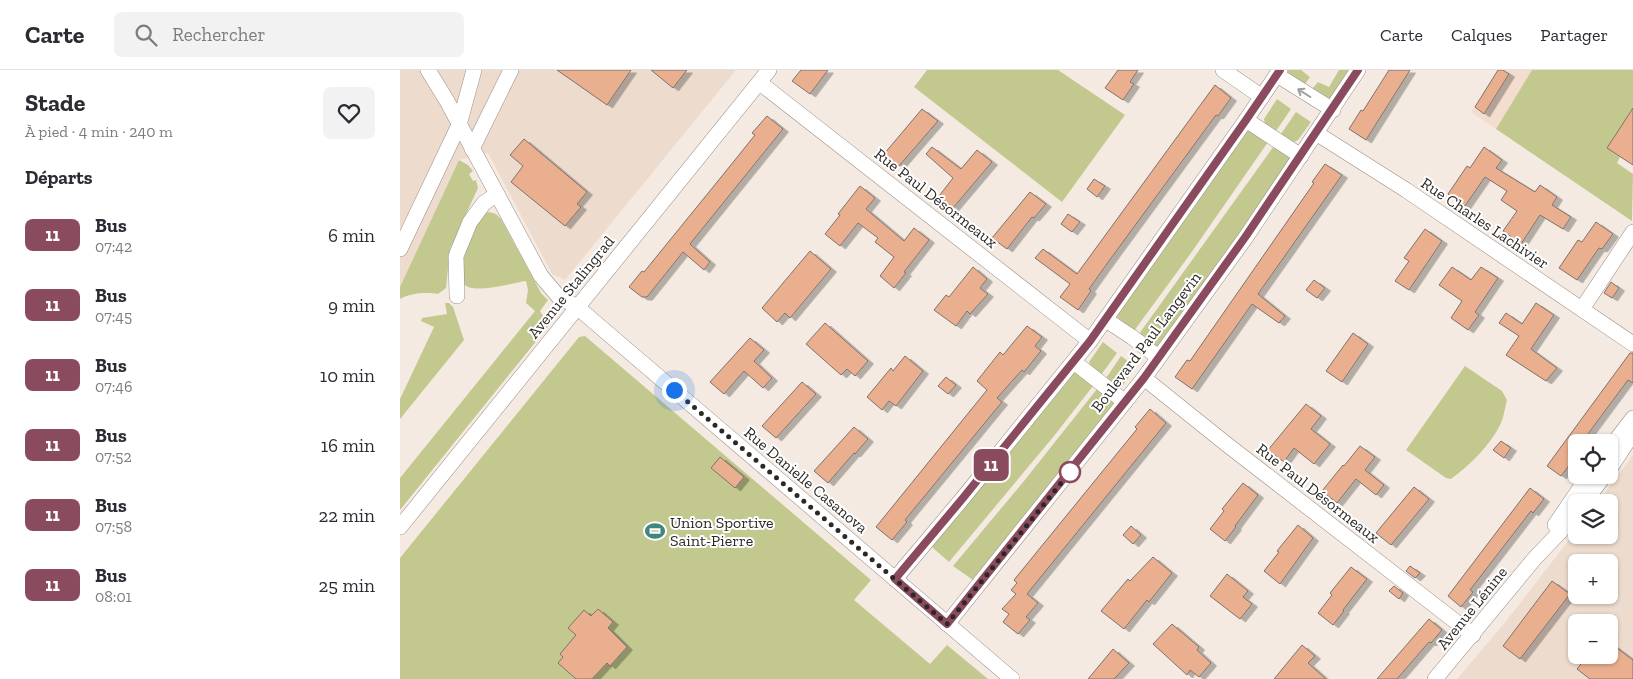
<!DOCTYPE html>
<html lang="fr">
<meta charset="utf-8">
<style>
body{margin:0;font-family:"Zilla Slab",serif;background:#f2f2f3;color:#2b2b33;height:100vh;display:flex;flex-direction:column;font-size:19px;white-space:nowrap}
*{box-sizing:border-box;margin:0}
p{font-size:16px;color:#7c7c81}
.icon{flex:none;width:28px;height:28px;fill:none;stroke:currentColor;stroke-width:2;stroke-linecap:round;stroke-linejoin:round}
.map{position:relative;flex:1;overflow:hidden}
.sheet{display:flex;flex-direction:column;background:#fff;width:400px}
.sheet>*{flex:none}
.badge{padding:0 10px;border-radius:8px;font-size:18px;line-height:32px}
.fabs{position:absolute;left:1168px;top:364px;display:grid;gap:10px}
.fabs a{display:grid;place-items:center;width:50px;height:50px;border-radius:8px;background:#fff;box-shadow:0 1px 4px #0004;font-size:25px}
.you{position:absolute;width:25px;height:25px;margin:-12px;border:4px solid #fff;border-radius:50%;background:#1a73e8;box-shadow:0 0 0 8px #1a73e833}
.map>.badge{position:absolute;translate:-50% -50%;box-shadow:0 0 0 2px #fff}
h2{padding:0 25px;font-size:19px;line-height:45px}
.round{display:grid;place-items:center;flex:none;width:52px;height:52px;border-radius:8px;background:#f2f2f3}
.overview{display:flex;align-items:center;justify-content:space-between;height:85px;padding:0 25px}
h1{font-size:24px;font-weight:800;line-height:38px}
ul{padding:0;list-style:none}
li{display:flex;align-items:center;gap:15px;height:70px;padding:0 25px}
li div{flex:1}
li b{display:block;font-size:19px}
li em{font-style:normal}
li .badge{min-width:55px;font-weight:700;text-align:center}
header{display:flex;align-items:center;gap:30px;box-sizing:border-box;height:70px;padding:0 25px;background:#fff;border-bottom:1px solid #e1e1e2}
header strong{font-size:24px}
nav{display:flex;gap:28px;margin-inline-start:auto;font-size:18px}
.search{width:350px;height:45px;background:#f2f2f3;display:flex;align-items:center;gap:12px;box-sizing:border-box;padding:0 18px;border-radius:8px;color:#7c7c81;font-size:19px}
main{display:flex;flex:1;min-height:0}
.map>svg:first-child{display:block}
.built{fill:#eddcce;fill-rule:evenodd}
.industrial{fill:#f3ddcf}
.green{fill:#c3c98e}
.building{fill:#eaaf8e;stroke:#7e726d;filter:url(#shadow)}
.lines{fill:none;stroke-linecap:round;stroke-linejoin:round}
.minor-casing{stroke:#968c85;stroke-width:16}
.minor{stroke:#fff;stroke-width:15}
.oneway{stroke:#a09e9d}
.line-casing{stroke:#fff;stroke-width:11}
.line{stroke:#8b4b5f;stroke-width:8}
.walk{stroke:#2c2825;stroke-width:5;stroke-dasharray:0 9}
.stop-dot{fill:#fff;stroke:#8b4b5f;stroke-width:2.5}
.labels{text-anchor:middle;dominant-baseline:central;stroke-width:4;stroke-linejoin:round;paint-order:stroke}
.street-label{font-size:16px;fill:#2c2825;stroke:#fff}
.poi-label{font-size:16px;fill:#2c2825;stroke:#fff;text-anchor:start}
</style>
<header>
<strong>Carte</strong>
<div class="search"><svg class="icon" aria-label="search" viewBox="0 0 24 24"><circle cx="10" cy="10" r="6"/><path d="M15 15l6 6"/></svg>Rechercher</div>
<nav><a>Carte</a><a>Calques</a><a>Partager</a></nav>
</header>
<main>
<section class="sheet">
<div class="overview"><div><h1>Stade</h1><p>À pied · 4 min · 240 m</p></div><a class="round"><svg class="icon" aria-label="heart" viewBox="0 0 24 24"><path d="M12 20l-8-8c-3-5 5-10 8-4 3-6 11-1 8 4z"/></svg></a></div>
<h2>Départs</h2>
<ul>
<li><span class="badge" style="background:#8b4b5f;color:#fff">11</span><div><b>Bus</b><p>07:42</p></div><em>6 min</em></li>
<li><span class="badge" style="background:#8b4b5f;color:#fff">11</span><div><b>Bus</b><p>07:45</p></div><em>9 min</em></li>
<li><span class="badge" style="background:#8b4b5f;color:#fff">11</span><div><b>Bus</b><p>07:46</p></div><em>10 min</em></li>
<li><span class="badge" style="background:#8b4b5f;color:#fff">11</span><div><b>Bus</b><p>07:52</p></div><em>16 min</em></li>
<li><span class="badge" style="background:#8b4b5f;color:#fff">11</span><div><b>Bus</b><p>07:58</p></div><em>22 min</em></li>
<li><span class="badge" style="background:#8b4b5f;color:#fff">11</span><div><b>Bus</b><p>08:01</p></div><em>25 min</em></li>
</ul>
</section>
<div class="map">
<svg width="1233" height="609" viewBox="0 0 1233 609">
<defs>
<filter id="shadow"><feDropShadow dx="5.5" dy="3" stdDeviation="0" flood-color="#0004"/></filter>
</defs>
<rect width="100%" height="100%" fill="#f4eae1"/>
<g class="built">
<path d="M0 0H336L165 210 152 204 88 83 59 90 0 217Z"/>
<path d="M1233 385V609H1057L1103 555 1176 461V465H1209V432H1198ZM1176 492H1209V525H1176ZM1176 552H1209V585H1176Z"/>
</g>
<path class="industrial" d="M1098 0H1132L1096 59 1071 42Z"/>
<g class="green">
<path d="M527 0H658L725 45 662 132 514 17Z"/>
<path d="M888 0H901L910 7 905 14 888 4Z"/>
<path d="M939 0H954L933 33 912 19 918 12 929 17Z"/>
<path d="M1132 0H1233V39L1207 78 1220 87 1217 93 1233 104 1232 151 1096 59Z"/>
<path d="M877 29 891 39 876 61 865 54 864 49Z"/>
<path d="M896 42 911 52 898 70 894 72 881 64Z"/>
<path d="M846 61H850L868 72 791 183 734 261 716 246Z"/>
<path d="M874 76 892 88 893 91 759 278 739 264Z"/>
<path d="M59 90 68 95 73 101 69 104 73 111 76 110 78 118 50 179 46 218 38 224C27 222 10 223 0 229V217Z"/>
<path d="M89 142 96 144 101 149 141 223 148 230 140 241 144 248 150 254 0 440V408L135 241 126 233 128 220 126 211C113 213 74 224 65 215 54 203 75 145 89 142Z"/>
<path d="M45 233H49L53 237 64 270 0 349V329L34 257 21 251 22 248 47 244Z"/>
<path d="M185 266 471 510 454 530 530 594 547 575 588 609H0V488L179 267Z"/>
<path d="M703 272 717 283 701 305 691 296 689 292Z"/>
<path d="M721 286 736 297 723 315 719 316 706 308Z"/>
<path d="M1065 296 1102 321 1107 330C1105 337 1104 346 1101 353 1090 376 1071 394 1051 409L1046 408 1006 380Z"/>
<path d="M674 301 693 316 654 366 549 492 533 478 532 474Z"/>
<path d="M697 319 714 332 716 335 573 510 553 496 624 411Z"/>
</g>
<g class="building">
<path d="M157 0H231L207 35Z"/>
<path d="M251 0H287L273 18Z"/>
<path d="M401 0H428L410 24 392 11Z"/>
<path d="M718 0H738L730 12 734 14 723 30 705 18Z"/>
<path d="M989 0H1010L966 70 949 59 961 40 963 41Z"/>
<path d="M1098 0H1103L1109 4 1084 44 1075 37Z"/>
<path d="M815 15 831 28 818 46 816 45 709 191 689 219 691 221 678 240 660 227 670 214 635 188 643 179 677 204Z"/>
<path d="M1233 38V95L1207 78Z"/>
<path d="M522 39 538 51 499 96 484 84Z"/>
<path d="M367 46 383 59 290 174 310 192 304 200 283 182 247 227H242L229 217 242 201 244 202 322 106 355 65 352 63Z"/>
<path d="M124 69 187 122 177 134 181 137 165 156 111 112 123 96 110 85Z"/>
<path d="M532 77 561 99 577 80 592 92 553 138 539 126 553 108 526 84Z"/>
<path d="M1084 77 1102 90 1096 98 1135 122 1140 115 1157 127 1152 135 1171 147 1163 159 1140 145 1121 174 1103 161 1117 141 1101 130 1107 121 1085 107 1065 136 1048 124 1067 96 1070 98Z"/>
<path d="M925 94 942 105 858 224 885 246 879 253 852 234 792 319 775 307 787 290 790 291 914 113 912 112Z"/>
<path d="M694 109 705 116 697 127 687 119Z"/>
<path d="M460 116 475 128 466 139 504 171 514 158 529 170 504 202 506 203 494 218 480 206 494 187 475 172 478 168 458 153 440 176 425 164 440 145 438 144Z"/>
<path d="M630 122 646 134 634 148 632 147 607 179 592 168Z"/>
<path d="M668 144 680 152 672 162 661 154Z"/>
<path d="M1196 152 1213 164 1202 179 1199 178 1177 210 1159 198 1178 170 1182 172Z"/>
<path d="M1025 159 1042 171 1009 220 995 211 1009 191 1004 188Z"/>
<path d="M410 181 431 199 390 248 385 243 377 252 362 238Z"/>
<path d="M573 197 587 209 580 218 588 224 570 244 567 241 556 256 534 240 546 225 549 227Z"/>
<path d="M1052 197 1071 210 1081 197 1098 208 1075 242 1079 245 1068 260 1051 248 1062 231 1039 215Z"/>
<path d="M914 210 925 218 917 228 906 220Z"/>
<path d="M1211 212 1219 218 1212 228 1204 223Z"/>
<path d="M1136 233 1154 245 1131 279 1157 298 1146 311 1106 285 1119 266 1099 253 1106 243 1122 254Z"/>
<path d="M425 253 468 291 455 306 447 299 441 305 406 274Z"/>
<path d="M627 256 642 267 635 276 641 281 624 302 622 300 597 328 602 332 505 450 507 452 492 470 476 457 587 320 577 311 600 282 603 285Z"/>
<path d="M953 263 968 274 942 312 926 301Z"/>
<path d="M350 268 364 280 354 291 372 308 363 318 344 301 324 324 310 312Z"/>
<path d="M1230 283H1233V313L1228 310 1182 372H1176V381L1169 391 1171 393 1161 406 1147 396Z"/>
<path d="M505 286 523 301 496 336 489 331 482 340 467 327 491 298 493 301Z"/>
<path d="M546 307 556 315 548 324 538 316Z"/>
<path d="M402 312 416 324 376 368 362 356Z"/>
<path d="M906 334 921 346 911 359 930 374 914 394 894 378 884 392 868 380Z"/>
<path d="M750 339 766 353 627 524 638 533 626 547 630 550 618 564 603 552 609 544 602 539 616 524 611 520 617 513 614 510 737 359 735 357Z"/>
<path d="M454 357 468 369 455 384 454 383 428 413 414 401Z"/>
<path d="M1101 371 1111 378 1104 388 1093 380Z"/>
<path d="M960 376 975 387 965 400 984 415 976 425 956 409 937 433 922 421 943 395 944 396Z"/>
<path d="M320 387 344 407 335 418 311 398Z"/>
<path d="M843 413 858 425 835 456 836 457 825 471 810 459 824 441 822 439Z"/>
<path d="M1014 417 1029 429 991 475 976 463Z"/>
<path d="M1130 418 1144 429 1133 443 1131 441 1070 520 1073 522 1061 537 1048 526Z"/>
<path d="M898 455 913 468 880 514 864 501 879 482 877 481Z"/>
<path d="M731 456 741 465 733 474 723 465Z"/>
<path d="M753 487 772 503 749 532 747 530 724 559 701 541 728 509 730 511Z"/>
<path d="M1010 496 1020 503 1015 508 1006 501Z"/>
<path d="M951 497 967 509 943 540 944 541 933 555 918 543 932 525 930 523Z"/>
<path d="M827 504 848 521 843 527 852 534 840 549 810 526Z"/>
<path d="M1152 511 1170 524 1120 589 1103 576Z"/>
<path d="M994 516 1003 523 999 529 989 521Z"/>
<path d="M198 539 213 552 208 558 227 577 210 596 207 593 192 609H176L158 593 163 587 160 584 176 565 168 558 184 540 191 546Z"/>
<path d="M1029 549 1042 560 1031 573 1029 572 997 609H977Z"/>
<path d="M772 554 799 577 797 580 811 593 799 607 790 600 787 605 753 574Z"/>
<path d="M1209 572 1233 590V609H1190L1177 599 1188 585H1209Z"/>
<path d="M902 575 915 586 908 593 926 609H874Z"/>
<path d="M713 579 729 593 714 609H688Z"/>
</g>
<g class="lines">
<defs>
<g id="minor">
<path d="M28 0 47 31 141 206 158 226 177 237 612 609"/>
<path d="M823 0 862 27"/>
<path d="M877 5 933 40"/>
<path d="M360 13 690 271"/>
<path d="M846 50 901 86"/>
<path d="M916 63 1006 120 1233 274"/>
<path d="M72 79 111 0"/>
<path d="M0 179 59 55 74 0"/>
<path d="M57 226 56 186 70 152 84 133 97 124"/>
<path d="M1182 239 1233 162"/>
<path d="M706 250 732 267 758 287"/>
<path d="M674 292 725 332"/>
<path d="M744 308 825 373 1073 565"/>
<path d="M1209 379 1233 348"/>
<path d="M1209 400 1233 363"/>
<path d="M1184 432 1205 405"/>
<path d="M1155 455 1189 405"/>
<path d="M0 457 369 0"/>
<path d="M495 509 563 428 690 271 846 50 880 0"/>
<path d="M547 554 744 308 846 167 958 0"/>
<path d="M1035 609 1135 488 1160 462 1176 442"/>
</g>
</defs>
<use href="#minor" class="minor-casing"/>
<use href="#minor" class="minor"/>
</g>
<defs><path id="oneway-shaft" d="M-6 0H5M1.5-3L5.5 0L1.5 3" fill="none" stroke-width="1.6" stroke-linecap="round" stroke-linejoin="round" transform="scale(1.25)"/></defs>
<use class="oneway" href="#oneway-shaft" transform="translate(904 23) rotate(-148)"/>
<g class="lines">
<defs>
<path id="line" d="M880 0 846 50 690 271 563 428 495 509 547 554 744 308 846 166 958 0"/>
</defs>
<use href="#line" class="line-casing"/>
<use href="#line" class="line"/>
<path class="walk" d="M274 320 547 554 670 402"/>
</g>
<defs>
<symbol id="stadium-bare" viewBox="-9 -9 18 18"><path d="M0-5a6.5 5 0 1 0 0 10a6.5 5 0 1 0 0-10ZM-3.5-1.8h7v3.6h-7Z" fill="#3f867f" stroke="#fff" stroke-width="2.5" paint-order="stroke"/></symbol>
</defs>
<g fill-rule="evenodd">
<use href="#stadium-bare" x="241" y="447" width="28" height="28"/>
</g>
<circle class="stop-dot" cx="670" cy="402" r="10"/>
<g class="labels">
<g class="street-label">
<text transform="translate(536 128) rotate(38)">Rue Paul Désormeaux</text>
<text transform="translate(1085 153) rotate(34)">Rue Charles Lachivier</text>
<text transform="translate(171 217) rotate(-51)">Avenue Stalingrad</text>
<text transform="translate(746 272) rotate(-53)">Boulevard Paul Langevin</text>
<text transform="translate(406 410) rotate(40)">Rue Danielle Casanova</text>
<text transform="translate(918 423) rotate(38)">Rue Paul Désormeaux</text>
<text transform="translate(1072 538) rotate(-51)">Avenue Lénine</text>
</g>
<g class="poi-label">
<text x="270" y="452">Union Sportive<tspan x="270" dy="18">Saint-Pierre</tspan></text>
</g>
</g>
</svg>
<div class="fabs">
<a><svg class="icon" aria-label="locate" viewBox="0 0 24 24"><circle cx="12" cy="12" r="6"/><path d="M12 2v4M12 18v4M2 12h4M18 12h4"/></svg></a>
<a><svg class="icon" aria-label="layers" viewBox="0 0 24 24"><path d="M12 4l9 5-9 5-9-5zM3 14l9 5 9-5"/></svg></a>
<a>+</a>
<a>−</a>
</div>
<div class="you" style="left:274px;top:320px"></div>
<b class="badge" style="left:591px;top:395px;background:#8b4b5f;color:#fff">11</b>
</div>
</main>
